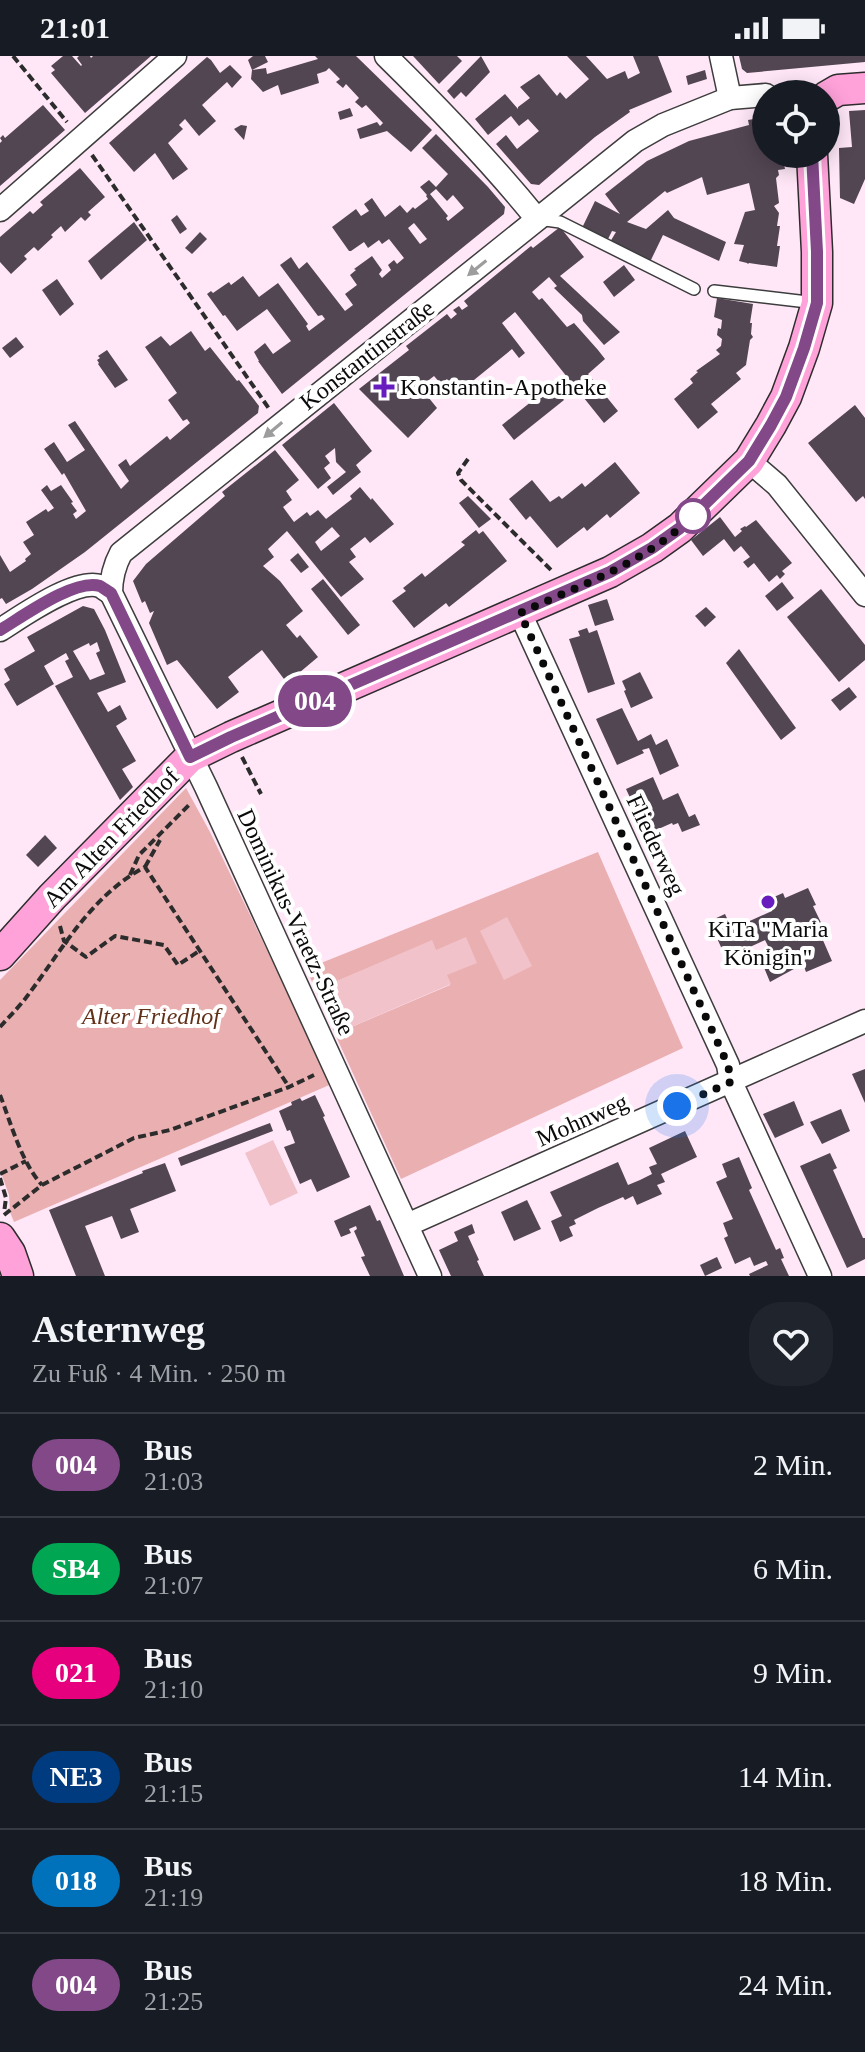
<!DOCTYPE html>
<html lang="de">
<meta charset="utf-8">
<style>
body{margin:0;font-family:Georgia,serif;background:#20242c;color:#f1f3f6;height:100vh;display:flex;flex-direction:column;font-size:30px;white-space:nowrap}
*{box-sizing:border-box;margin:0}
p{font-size:26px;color:#9ea1a6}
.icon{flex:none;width:44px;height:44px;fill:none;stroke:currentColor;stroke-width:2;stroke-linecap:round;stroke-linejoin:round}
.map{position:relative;height:1220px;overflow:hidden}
.panel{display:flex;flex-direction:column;background:#171b24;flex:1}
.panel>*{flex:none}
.badge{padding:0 16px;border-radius:26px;font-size:28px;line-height:52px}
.controls{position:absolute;left:752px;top:24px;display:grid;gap:16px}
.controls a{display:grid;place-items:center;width:88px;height:88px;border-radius:50%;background:#171b24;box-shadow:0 4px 20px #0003;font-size:40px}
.you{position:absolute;width:40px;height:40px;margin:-20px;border:6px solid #fff;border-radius:50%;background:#1a73e8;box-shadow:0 0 0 12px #1a73e833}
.map>.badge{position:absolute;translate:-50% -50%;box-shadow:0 0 0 4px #fff}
.round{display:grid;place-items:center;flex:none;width:84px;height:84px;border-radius:32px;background:#20242c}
.overview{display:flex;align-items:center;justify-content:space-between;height:136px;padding:0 32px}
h1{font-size:38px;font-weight:700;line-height:60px}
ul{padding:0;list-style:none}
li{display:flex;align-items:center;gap:24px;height:104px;padding:0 32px;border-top:2px solid #363941}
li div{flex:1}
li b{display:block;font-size:30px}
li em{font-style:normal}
li .badge{min-width:88px;font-weight:700;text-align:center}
.status{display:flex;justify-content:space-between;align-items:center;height:56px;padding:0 40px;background:#171b24;direction:ltr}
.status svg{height:22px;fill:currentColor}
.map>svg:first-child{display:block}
.green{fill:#eab0b1}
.pitch{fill:#f1c2c9}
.building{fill:#524653;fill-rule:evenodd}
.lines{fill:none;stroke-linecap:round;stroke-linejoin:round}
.lane-casing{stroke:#3d3d3d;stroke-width:14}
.street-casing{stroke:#3d3d3d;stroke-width:25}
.secondary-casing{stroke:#2c2c2c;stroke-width:33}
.path{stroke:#2c2c2c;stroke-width:4;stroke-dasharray:8 4;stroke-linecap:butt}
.lane{stroke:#fff;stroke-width:11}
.street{stroke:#fff;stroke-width:22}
.secondary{stroke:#ffa2da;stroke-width:30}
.oneway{fill:#9d9d9d}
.line-casing{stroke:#fff;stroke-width:18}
.line{stroke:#824888;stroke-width:12}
.walk{stroke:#0a0a0a;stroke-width:8;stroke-dasharray:0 14.4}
.poi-dot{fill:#681dbf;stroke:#fff;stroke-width:3}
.stop-dot{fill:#fff;stroke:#824888;stroke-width:4}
.labels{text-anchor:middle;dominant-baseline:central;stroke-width:8;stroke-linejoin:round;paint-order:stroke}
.street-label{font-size:24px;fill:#0a0a0a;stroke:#fff}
.poi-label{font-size:24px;fill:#0a0a0a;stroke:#fff;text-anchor:start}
.park-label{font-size:24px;font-style:italic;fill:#633019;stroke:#fff}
</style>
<div class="status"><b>21:01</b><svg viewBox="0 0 49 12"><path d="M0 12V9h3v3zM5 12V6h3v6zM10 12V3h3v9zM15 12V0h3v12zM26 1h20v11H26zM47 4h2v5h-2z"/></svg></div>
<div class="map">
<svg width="865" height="1220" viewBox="0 0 865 1220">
<rect width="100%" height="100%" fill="#ffe7f8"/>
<g class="green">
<path d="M186 732 210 776 322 1008 334 1027 14 1166 10 1156 9 1139 0 1114V924Z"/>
<path d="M598 796 683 992 401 1123 335 978 450 929 432 885 316 934 306 913Z"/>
</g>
<g class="pitch">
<path d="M507 861 532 910 504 924 480 875Z"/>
<path d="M466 881 477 907 447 919 451 928 335 978 316 934 432 884 436 894Z"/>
<path d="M273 1084 298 1137 270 1150 245 1097Z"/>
</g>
<g class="building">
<path d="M63 0H72L81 10 82 9 77 2 79 0H90L91 2 93 0H151L85 57 51 17 55 14 51 10Z"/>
<path d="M253 0H265L268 6 252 14 266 12 267 18 318 3 315 0H356L432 74 411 96 387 75 360 83 357 73 377 66 380 70 383 67 366 49 362 52 355 46 359 42 346 28 343 32 336 26 340 23 329 12 326 15 317 18 319 27 281 39 278 29 263 36 251 23 252 14 248 4Z"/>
<path d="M413 0H457L462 5 439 28Z"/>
<path d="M481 0 490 16 466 41 461 36 454 43 447 35Z"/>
<path d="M567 0H586L607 23 625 15 628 23 640 17 633 0H658L672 36 629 54 630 56 595 81 539 129 531 128 496 88 506 79 517 93 539 75 528 63 519 70 511 60 488 79 475 63 505 38 518 53V51L530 42 520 31 539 18 557 40 560 36 566 43 589 23Z"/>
<path d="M739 0H865V6L747 17 742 13Z"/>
<path d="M207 1 211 4 220 17 230 9 242 21 232 32 227 26 202 49 216 65 199 80 185 63 179 69 183 73 168 87 188 113 173 124 155 97 134 116 109 87Z"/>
<path d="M705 14 707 23 688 29 686 20Z"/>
<path d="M43 49 65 74 0 130V87L2 85 0 82 3 79 5 82Z"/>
<path d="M350 52 353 60 340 64 338 56Z"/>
<path d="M865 54V123L854 148 840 142 839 92 852 91 849 55Z"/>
<path d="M766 61V98H782L785 113 778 114 779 119 776 122 779 147 774 150 779 157 777 170H780L777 190H780L777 211 749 207 748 208 747 207 739 205 744 189 734 188 745 156 755 154 749 127 707 139 702 121 667 137 665 135 627 166 646 173 668 154 674 162 726 186 719 205 663 179 650 206 610 186 616 176 612 175 607 185 582 172 595 145 620 158 605 138 647 105 689 85 749 69 748 64Z"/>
<path d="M241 69 247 70 244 84 234 73Z"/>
<path d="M436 78 488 131 505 151 504 158 282 338 258 305H259L254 296 265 287 273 298 291 285 267 253 237 275 225 259 223 260 207 238 211 235 213 237 229 226 231 229 243 220 259 241 278 227 308 268 306 270 309 275 325 263 322 259 318 260 280 209 291 201 299 213 307 206 345 255 353 249 345 238 357 229 350 219 356 214 354 213 372 200 382 214 379 218 382 222 391 214 388 209 394 204 397 208 404 202 389 183 382 188 379 184 368 192 364 186 351 195H349L332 171 356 153 361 160 369 155 364 148 372 142 385 161 400 149 407 157 413 151 415 153 428 143 426 140 427 139 420 131 429 124 436 131 448 118 422 92ZM436 133 447 145 453 139 464 152 448 165 446 162 448 160 430 138ZM414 167 427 183 420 188 408 172Z"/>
<path d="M80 112 105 141 88 156 91 159 85 165 81 161 65 176 61 170 51 179 53 181 38 195 34 191 24 200 27 203 11 218 0 206V181L30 155 33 158 43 149 40 146Z"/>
<path d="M177 159 187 173 180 178 171 164Z"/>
<path d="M134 166 147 184 101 224 88 205Z"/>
<path d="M560 171 584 201 560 220 620 276 604 289 583 265 582 259 554 232 557 230 549 221 532 236 539 244 542 242 567 271 574 267 598 294 605 303 588 318 618 355 604 367 515 256 502 267 525 297 519 302 512 293 458 337 447 323 441 328 434 320 420 331 437 352 408 382 359 333 409 294 406 290 447 258 451 263 457 258 453 254 459 250 462 254 468 250 464 245 531 190 533 192Z"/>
<path d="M200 176 207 183 192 198 185 192Z"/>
<path d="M624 209 635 224 614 241 603 226Z"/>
<path d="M57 223 74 248 60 260 42 234Z"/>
<path d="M717 242 753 248 750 267H752L751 278 753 281 750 284 746 309 736 317 741 323 711 348 718 356 698 373 674 343 693 327 690 323 698 316 696 315 720 298 716 294 721 290 722 283 717 279 718 272 721 273 722 264 714 261Z"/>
<path d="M191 275 205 295 210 291 237 325 239 324 259 350 258 357 85 496 32 533 6 548 2 542 0 543V499L10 516 26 505 25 503 31 498 23 486 34 479 26 466 46 453 48 456 54 452 41 434 47 429 51 435 61 429 73 446 71 447 77 455 73 458 76 463 86 455 64 417 62 419 44 393 54 386 67 406 85 394 68 369 75 365 121 433 129 425 118 409 126 403 130 410 167 380 170 384 190 367 187 363 183 365 168 344 177 337 145 291 161 280 170 290Z"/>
<path d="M16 281 24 291 10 302 2 292Z"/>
<path d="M107 294 128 324 115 332 98 308 99 307 97 304 100 302 98 300Z"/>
<path d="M552 329 564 344 514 384 502 369Z"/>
<path d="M334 347 372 395 356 409 361 416 333 439 327 431 346 416 336 406 335 392 325 400 330 407 324 412 331 422 318 433 282 389Z"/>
<path d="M855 349 865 362V443L863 440 856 446 808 387Z"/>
<path d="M275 394 299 424 286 435 292 444 283 451 294 466 307 456 310 460 318 454 326 463 352 443 350 440 360 431 371 444 372 442 394 468 370 487 365 481 350 493 356 501 349 506 364 523 341 541 287 475 268 493 274 501 263 510 280 525 303 555 286 569 297 582 300 579 318 601 287 627 262 594 228 621 239 636 217 653 177 604 167 609 149 567 154 555 150 557 145 545 142 547 133 525 146 508 225 440 222 436ZM332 471 340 480 321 495 315 486Z"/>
<path d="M615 406 640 437 610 462 607 458 587 475 584 471 557 492 530 460 526 464 509 443 532 424 550 446 559 440 562 443 582 427 585 431Z"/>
<path d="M468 440 491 463 479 472 459 447Z"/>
<path d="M720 461 735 481 742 475 740 473 745 470 746 471 756 464 792 507 782 515 785 518 780 523 777 519 769 526 754 507 748 512 743 506 750 501 741 490 734 496 724 483 703 500 691 484Z"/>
<path d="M476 474 479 478 483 475 507 505 449 551 446 547 414 572 392 545 406 535 403 532 422 517 425 521 465 489 461 486Z"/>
<path d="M298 497 309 511 301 517 290 504Z"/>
<path d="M323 523 360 569 348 579 311 533Z"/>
<path d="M782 526 794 542 777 555 765 540Z"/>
<path d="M821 533 865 589V604L839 626 787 561Z"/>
<path d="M607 543 614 564 595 570 588 549Z"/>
<path d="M83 550 94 553 105 574 126 626 97 637 108 656 120 649 127 663 116 670 136 705 122 713 133 731 120 744 55 630 73 621 65 605 69 603 66 597 44 610 54 628 17 650 4 628 10 624 4 613 35 595 27 581ZM97 586 100 595 96 597 105 618 90 624 73 595 89 587 90 590Z"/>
<path d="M706 551 716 561 705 571 695 560Z"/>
<path d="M587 572 589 577 597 574 615 628 588 637 569 583 580 580 578 575Z"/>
<path d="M739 593 796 672 781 684 726 607Z"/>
<path d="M640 616 653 642 631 652 624 635 626 634 622 625Z"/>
<path d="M849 631 857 641 840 655 831 644Z"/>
<path d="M622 652 638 685 651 678 656 689 667 683 679 710 660 719 649 692 642 694 644 697 617 709 596 663Z"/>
<path d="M653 721 663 744 678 737 689 761 695 758 700 769 682 776 678 767 673 769 672 767 647 778 626 733Z"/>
<path d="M45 779 57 792 38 811 26 799Z"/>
<path d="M808 832 816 849 813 850 827 879 822 882 832 905 806 916 803 908 770 926 758 897 769 892 765 884 726 902 716 880 718 879 712 864 725 858 732 873 772 855 767 844 783 837 785 842Z"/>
<path d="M865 1013V1047L852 1018Z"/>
<path d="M315 1039 325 1060 323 1061 350 1121 317 1136 311 1123 300 1128 284 1091 295 1087 290 1074 287 1075 279 1055 292 1049 291 1046 300 1042 302 1045Z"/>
<path d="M794 1045 804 1069 775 1082 763 1058Z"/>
<path d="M841 1053 850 1075 822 1088 810 1066Z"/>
<path d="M270 1067 273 1075 181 1110 178 1102Z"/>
<path d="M685 1075 697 1101 661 1118 665 1126 657 1129 662 1138 637 1149 633 1140 625 1144 623 1141 598 1152 574 1164 576 1168 569 1171 573 1180 560 1186 551 1165 562 1160 550 1136 618 1106 628 1129 640 1124 652 1118 649 1111 657 1108 649 1092Z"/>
<path d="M830 1097 837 1112 833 1114 863 1182H865V1203L847 1212 800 1110Z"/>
<path d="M739 1101 752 1132 749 1134 776 1194 780 1192 784 1202 781 1203 789 1220H750L749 1218 768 1209 766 1205 754 1210 750 1201 735 1208 724 1182 728 1180 723 1167 733 1163 716 1126 727 1121 722 1108Z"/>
<path d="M165 1107 176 1135 130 1153 139 1176 121 1183 112 1160 85 1170 105 1220H76L49 1154 143 1117 142 1115Z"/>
<path d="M527 1144 541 1173 514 1185 501 1156Z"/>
<path d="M370 1149 377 1165 380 1164 404 1220H370L361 1201 365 1200 354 1175 357 1173 356 1170 349 1173 351 1177 341 1181 334 1165Z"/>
<path d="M472 1168 475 1177 468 1180 479 1204 477 1205 484 1220H451L439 1194 458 1185 454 1176Z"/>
<path d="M717 1201 722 1212 705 1220 700 1209Z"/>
</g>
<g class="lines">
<defs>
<g id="lane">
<path d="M538 163 560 166 694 233"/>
<path d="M714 235 816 247"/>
</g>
<g id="street">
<path d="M386 0C440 53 489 104 537 163"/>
<path d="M721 0 730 42"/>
<path d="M0 154 175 0"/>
<path d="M749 405 777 429 865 539"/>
<path d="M520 557 728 1009 731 1026 820 1220"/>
<path d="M0 574C21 561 75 522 100 530 102 531 109 536 111 537"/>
<path d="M407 1169 865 965"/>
<path d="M430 1220 206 731 111 537C111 522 114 510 121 497L635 85 663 69 730 42 766 39"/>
</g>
<g id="secondary">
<path d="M826 41 838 34 865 32"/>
<path d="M0 899 52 841 190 701 231 681 610 516 652 492 680 472 749 405 771 369 786 341 804 292 817 247V196L812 98"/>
<path d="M0 1182 10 1197 18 1220"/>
</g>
</defs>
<use href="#lane" class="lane-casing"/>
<use href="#street" class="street-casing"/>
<use href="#secondary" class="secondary-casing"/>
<g class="path">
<path d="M13 0 67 66"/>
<path d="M92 99 270 354"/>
<path d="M468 403 458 417 461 424 552 515"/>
<path d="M242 701 261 738"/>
<path d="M145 811 160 784"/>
<path d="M130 819 139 799 191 747"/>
<path d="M60 870 64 885 86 901 115 880 164 889 178 909 199 895"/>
<path d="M0 971C8 962 17 953 25 943 61 896 90 840 145 811L289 1031"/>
<path d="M0 1039C11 1067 21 1106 42 1129"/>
<path d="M0 1118 26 1105"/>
<path d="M0 1122 6 1142 4 1157"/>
<path d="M4 1159 42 1129 134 1082 170 1074 289 1031 314 1019"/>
</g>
<use href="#lane" class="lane"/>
<use href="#street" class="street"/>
<use href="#secondary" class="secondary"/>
</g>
<defs><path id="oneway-solid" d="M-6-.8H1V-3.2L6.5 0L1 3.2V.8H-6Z" transform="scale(2)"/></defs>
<g class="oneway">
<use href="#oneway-solid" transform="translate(477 212) rotate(141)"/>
<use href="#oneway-solid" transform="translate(273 374) rotate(140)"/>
</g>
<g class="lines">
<defs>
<path id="line" d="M0 574C22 561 75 522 100 530 102 531 109 536 111 537L190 701 231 681 610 516 652 492 680 472 749 405 771 369 786 341 804 292 817 247V196L812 98"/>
</defs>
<use href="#line" class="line-casing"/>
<use href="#line" class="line"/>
<path class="walk" d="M677 1050 731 1026 728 1009 520 557C574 532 634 511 681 471 689 465 696 457 703 449L693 460"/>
</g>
<g class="poi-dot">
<path d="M380 319h8v8h8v8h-8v8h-8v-8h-8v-8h8z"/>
<circle cx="768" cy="846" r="8"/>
</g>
<circle class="stop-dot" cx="693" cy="460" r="16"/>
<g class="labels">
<g class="street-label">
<text transform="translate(367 299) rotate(-38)">Konstantinstraße</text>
<text transform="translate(111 782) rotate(-46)">Am Alten Friedhof</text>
<text transform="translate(656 789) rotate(65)">Fliederweg</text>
<text transform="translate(296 866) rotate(65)">Dominikus-Vraetz-Straße</text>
<text transform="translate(582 1064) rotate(-24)">Mohnweg</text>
</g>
<g class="poi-label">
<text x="400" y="331">Konstantin-Apotheke</text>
<text x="768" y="873" text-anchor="middle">KiTa "Maria<tspan x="768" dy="28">Königin"</tspan></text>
</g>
<g class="park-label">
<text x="151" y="960">Alter Friedhof</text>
</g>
</g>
</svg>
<div class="controls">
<a><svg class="icon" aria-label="locate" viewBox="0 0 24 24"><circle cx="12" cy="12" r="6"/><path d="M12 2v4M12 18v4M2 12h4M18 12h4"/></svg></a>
</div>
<div class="you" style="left:677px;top:1050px"></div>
<b class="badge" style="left:315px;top:645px;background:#824888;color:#fff">004</b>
</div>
<section class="panel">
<div class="overview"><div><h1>Asternweg</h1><p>Zu Fuß · 4 Min. · 250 m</p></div><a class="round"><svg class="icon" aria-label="heart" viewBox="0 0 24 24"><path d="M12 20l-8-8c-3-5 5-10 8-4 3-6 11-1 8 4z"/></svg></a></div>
<ul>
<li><span class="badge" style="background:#824888;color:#fff">004</span><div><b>Bus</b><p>21:03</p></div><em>2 Min.</em></li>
<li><span class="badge" style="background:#00a651;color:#fff">SB4</span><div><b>Bus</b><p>21:07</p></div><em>6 Min.</em></li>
<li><span class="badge" style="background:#e6007e;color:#fff">021</span><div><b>Bus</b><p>21:10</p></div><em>9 Min.</em></li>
<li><span class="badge" style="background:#003b80;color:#fff">NE3</span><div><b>Bus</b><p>21:15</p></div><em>14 Min.</em></li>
<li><span class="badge" style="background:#0072bc;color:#fff">018</span><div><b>Bus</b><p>21:19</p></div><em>18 Min.</em></li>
<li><span class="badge" style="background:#824888;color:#fff">004</span><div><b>Bus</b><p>21:25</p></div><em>24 Min.</em></li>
</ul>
</section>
